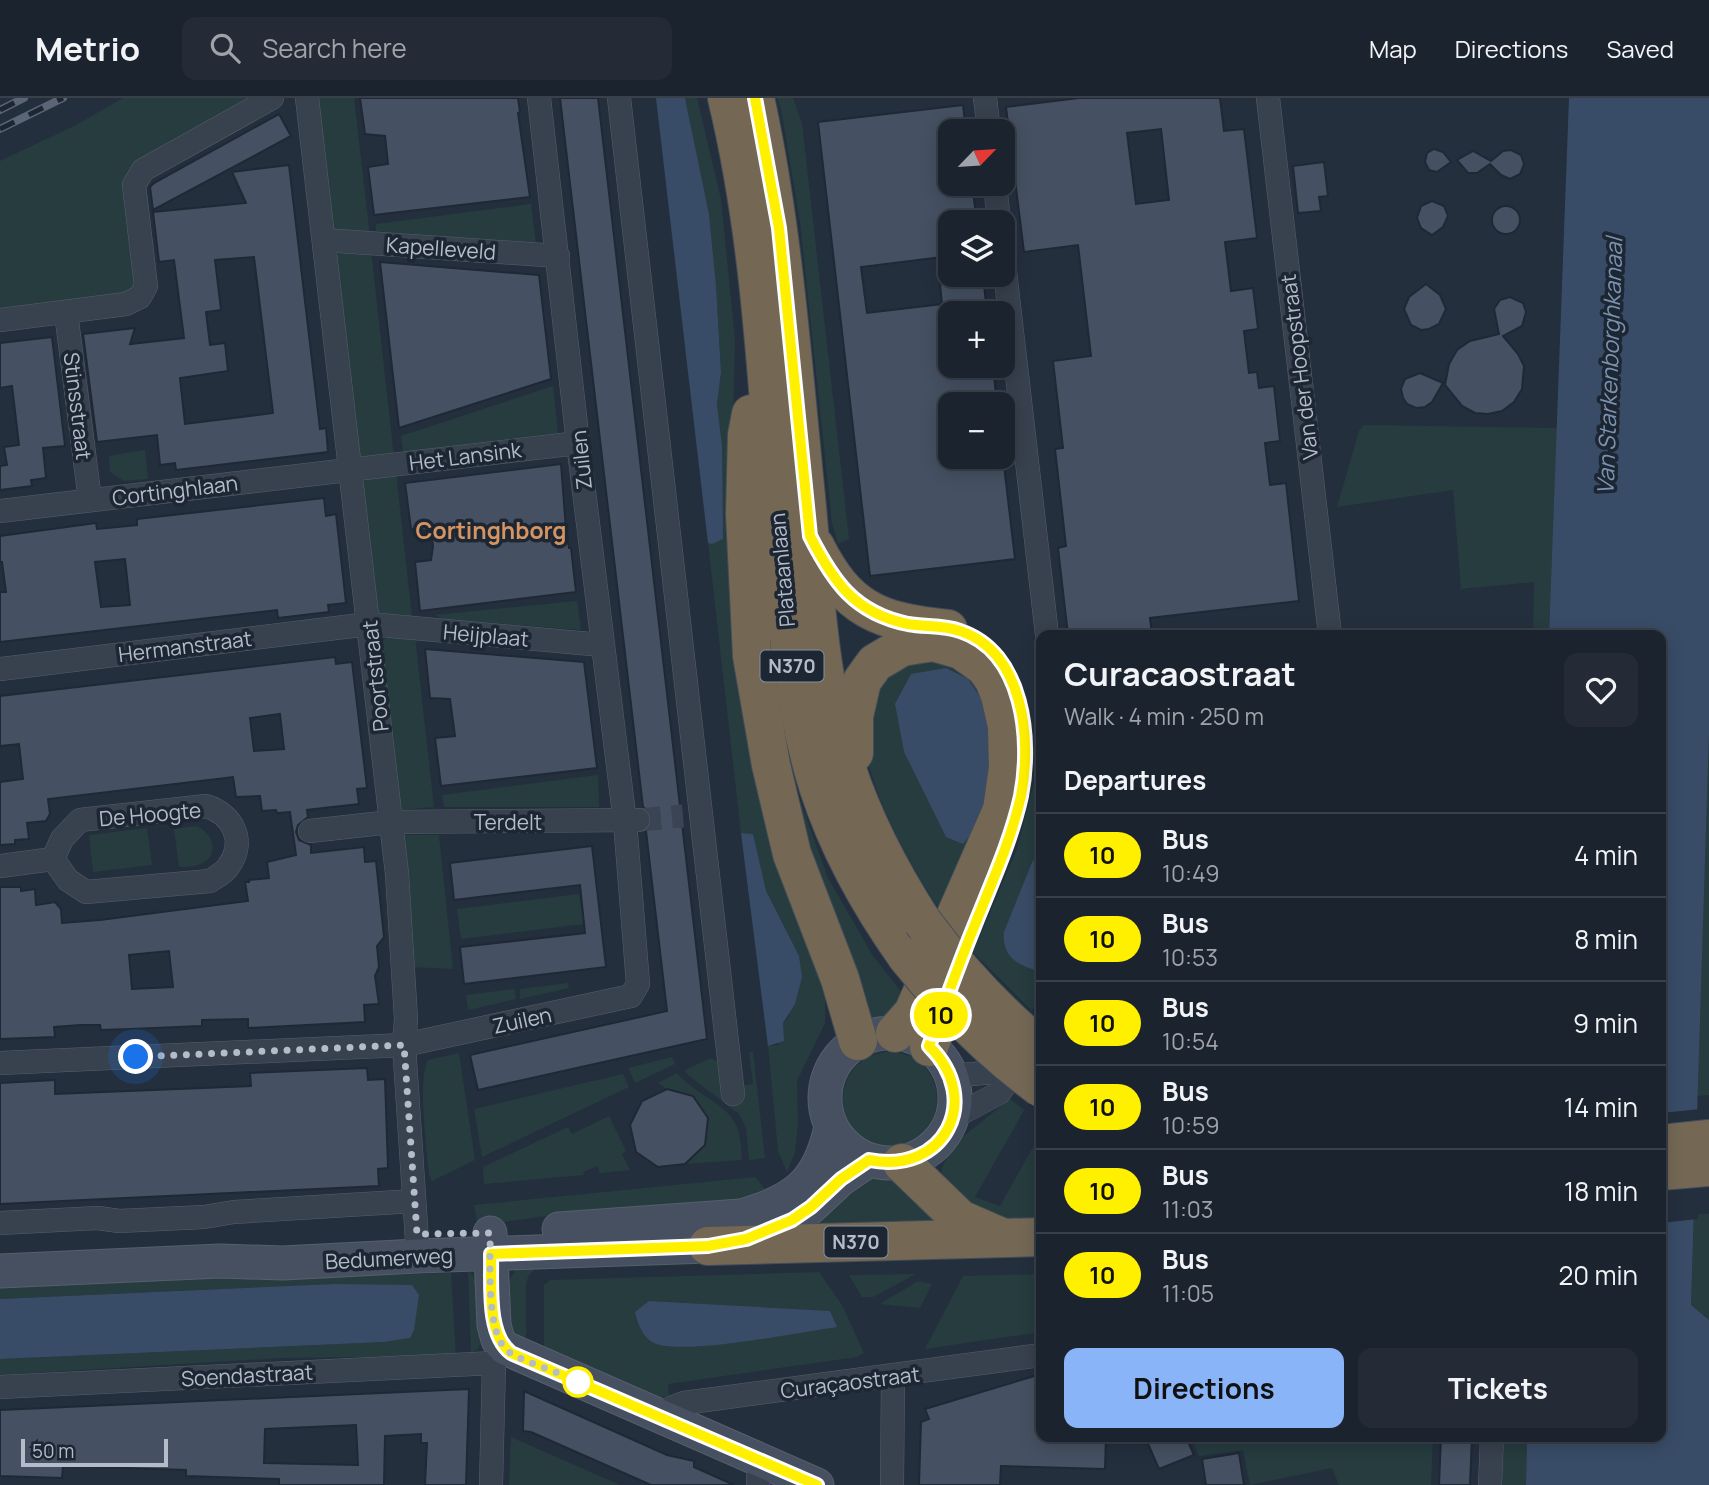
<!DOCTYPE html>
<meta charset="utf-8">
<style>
body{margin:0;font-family:Manrope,sans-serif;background:#242b36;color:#f1f3f6;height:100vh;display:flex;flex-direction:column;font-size:26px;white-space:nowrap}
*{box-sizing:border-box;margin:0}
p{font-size:23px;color:#a0a4aa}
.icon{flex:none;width:38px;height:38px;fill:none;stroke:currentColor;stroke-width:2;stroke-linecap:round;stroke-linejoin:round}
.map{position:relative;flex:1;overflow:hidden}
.sheet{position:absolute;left:1036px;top:532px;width:630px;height:812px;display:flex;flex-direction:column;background:#1b232e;border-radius:14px;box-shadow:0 4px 18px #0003,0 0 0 2px #39404a}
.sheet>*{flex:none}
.badge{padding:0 14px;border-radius:23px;font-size:24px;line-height:46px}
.needle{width:46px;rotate:65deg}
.tools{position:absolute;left:938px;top:21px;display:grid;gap:14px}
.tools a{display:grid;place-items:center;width:77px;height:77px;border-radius:14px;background:#1b232e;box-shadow:0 4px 18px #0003,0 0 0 2px #39404a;font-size:35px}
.scale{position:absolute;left:21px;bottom:18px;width:147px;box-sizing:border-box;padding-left:7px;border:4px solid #b4bcc9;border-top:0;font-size:19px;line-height:24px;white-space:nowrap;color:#b4bcc9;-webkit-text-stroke:5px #1d2633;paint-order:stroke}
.you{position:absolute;width:35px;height:35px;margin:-18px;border:5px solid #fff;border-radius:50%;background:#1a73e8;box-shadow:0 0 0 10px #1a73e833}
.map>.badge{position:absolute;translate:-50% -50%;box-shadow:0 0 0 4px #fff}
h2{padding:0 28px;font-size:26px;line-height:63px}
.round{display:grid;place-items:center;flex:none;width:74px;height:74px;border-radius:14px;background:#242b36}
.head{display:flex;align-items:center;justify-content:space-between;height:119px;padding:0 28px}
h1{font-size:33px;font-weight:700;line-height:52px}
.button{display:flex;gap:14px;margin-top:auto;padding:14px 28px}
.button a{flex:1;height:80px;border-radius:14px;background:#8ab4f8;color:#111;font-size:28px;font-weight:700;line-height:80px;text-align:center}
.button a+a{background:#242b36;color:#f1f3f6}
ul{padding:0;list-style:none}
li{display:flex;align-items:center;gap:21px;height:84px;padding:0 28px;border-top:2px solid #39404a}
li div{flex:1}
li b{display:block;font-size:26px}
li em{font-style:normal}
li .badge{min-width:77px;font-weight:700;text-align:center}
header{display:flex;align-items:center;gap:42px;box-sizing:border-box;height:98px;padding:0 35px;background:#1b232e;border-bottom:2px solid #39404a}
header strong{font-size:33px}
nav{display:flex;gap:38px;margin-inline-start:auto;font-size:24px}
.search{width:490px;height:63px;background:#242b36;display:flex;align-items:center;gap:18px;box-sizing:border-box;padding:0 24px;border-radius:14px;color:#a0a4aa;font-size:26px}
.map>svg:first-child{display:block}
.green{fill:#263c3f;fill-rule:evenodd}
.water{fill:#394c67}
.pier{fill:#242f3e}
.building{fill:#455162;stroke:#1f2835;stroke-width:2;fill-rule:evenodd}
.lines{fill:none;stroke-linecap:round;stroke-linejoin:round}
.street-tunnel{stroke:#3a4453;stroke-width:23;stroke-dasharray:23 11;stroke-linecap:butt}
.street-casing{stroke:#565f6c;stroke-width:24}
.secondary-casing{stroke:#565f6c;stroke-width:35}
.highway-casing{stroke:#434c59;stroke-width:40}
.street{stroke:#38414e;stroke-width:23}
.secondary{stroke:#465061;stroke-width:33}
.highway{stroke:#746855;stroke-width:38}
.rail-casing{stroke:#5a6575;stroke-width:8}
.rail{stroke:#1d2633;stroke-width:5;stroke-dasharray:16;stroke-linecap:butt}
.highway-bridge-casing{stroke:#434c59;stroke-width:40;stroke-linecap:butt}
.highway-bridge{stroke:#746855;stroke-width:38}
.line-casing{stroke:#fff;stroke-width:16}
.line{stroke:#fff000;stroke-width:10}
.walk{stroke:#b4bcc9;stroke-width:7;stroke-dasharray:0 12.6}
.stop-dot{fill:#fff;stroke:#fff000;stroke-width:3.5}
.labels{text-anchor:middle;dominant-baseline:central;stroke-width:7;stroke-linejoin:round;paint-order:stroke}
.shield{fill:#1d2633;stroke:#878f9c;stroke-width:2}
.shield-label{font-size:19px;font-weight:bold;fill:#b4bcc9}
.street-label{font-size:21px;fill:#b4bcc9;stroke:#1d2633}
.water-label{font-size:23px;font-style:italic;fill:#7c92b1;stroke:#1d2633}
.neighbourhood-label{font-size:23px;font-weight:bold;fill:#d59563;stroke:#1d2633}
</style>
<header>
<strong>Metrio</strong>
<div class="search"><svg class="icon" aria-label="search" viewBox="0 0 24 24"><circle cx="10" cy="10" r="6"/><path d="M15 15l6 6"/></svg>Search here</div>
<nav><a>Map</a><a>Directions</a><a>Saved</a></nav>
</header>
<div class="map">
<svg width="1709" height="1387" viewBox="0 0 1709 1387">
<rect width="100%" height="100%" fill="#242f3e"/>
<g class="green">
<path d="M123 0H253L173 41 133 67 123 83 137 181 133 195 0 212V63L76 27Z"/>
<path d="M313 0H354L370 138 329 132Z"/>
<path d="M685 0H697L721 101 735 242 732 367 825 886V925L797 983 798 1025 795 1055 787 1074 778 1053 768 948 778 947 783 925 789 918 753 736 741 735 708 445 713 446 722 347 717 307 721 274 716 187 709 116Z"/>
<path d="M777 0H793L802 25 849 441 838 446 832 425 800 124 781 11Z"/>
<path d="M531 106 536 146 376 133V126Z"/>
<path d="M345 150 371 152 394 359 368 363 356 354 332 161Z"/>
<path d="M553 288 558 335 403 354 401 338Z"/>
<path d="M1364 327 1557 330 1549 537H1533L1534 484 1461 491 1453 392 1337 409 1359 333Z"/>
<path d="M145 352 148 381 124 383 110 374 109 358Z"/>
<path d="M396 374 412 519 375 518 359 387 376 376Z"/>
<path d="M577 503 581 532 444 521 435 517Z"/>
<path d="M395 535 415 539 434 709 398 712 378 545Z"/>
<path d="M890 563H966L1002 647 946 821C912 771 863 687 863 626 863 619 862 611 864 605 870 590 882 576 890 563ZM895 606 946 739 904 654Z"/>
<path d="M774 630 828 780 873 858 909 904 900 918 870 929 824 813Z"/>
<path d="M1709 636V997L1697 998Z"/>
<path d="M1041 657V887L1032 913 973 854 1017 751Z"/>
<path d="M598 677 599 709H444L442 697Z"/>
<path d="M196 728C212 734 220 755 203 765 196 769 187 769 179 769L174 731Z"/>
<path d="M147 730 152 767 93 774 89 737Z"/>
<path d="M400 737H439L453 871 410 869Z"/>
<path d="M579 796 584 826 461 841 457 811Z"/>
<path d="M568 885 569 890 520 901V891Z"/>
<path d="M515 891 516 901 468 912 466 897Z"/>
<circle cx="890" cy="1001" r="47"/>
<path d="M749 954H753L765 1060 749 1062 746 1030 739 1016 689 978 685 972 711 960 717 964 737 988 753 986Z"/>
<path d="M459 955 475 1062 432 1083 429 1077C427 1051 417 983 428 962Z"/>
<path d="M672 959 675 966 635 985 628 970Z"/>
<path d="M677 975C693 995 724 1004 735 1025 741 1035 741 1051 742 1062L685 1066 705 1047 708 1020 693 998 667 991 658 985Z"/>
<path d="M623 976 629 989 482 1059 474 1011Z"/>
<path d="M1010 1001 1024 1012 975 1099 1000 1108 1041 1035V1122L985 1119 937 1084 950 1049Z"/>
<path d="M609 1018 626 1053 622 1056 630 1072 600 1075 597 1068 583 1074 584 1077 484 1086 483 1069 568 1029 572 1036Z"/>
<path d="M871 1072 896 1076 953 1125 824 1135 811 1115Z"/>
<path d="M755 1079 765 1091 736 1104 538 1119 478 1128 474 1107Z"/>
<path d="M1694 1116H1709V1222L1691 1207Z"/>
<path d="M537 1168 528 1179 526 1187V1238L523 1243 509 1231 508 1185 517 1169Z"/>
<path d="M314 1169 354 1178 451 1175 456 1258 283 1260 0 1277V1261L384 1244 410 1240 334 1186 0 1201V1188Z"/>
<path d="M468 1171 476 1182 483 1239 478 1251 471 1256Z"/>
<path d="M819 1174 842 1207 864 1255 857 1259 668 1286 669 1298 658 1300 544 1249V1187L550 1182ZM649 1203 829 1213 837 1229Z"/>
<path d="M916 1176 873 1199H862L849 1177Z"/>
<path d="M1041 1176V1234L925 1251 963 1178Z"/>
<path d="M918 1183 932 1186 920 1210 880 1206Z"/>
<path d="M511 1339 620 1387H509Z"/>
<path d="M1191 1339H1433L1431 1387H1339L1332 1370 1250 1387 1243 1352 1199 1358Z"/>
<path d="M1504 1339H1527L1526 1387H1502Z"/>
</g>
<g class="water">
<path d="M656 0H685L709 116 716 187 721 274 717 307 722 347 723 441 712 446 708 445Z"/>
<path d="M1569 0H1709V636L1691 1207 1709 1222V1387H1526L1527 1339H1661V537H1549Z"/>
<path d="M946 570 968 581 984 605 988 627 991 679 980 724 963 746 946 739 904 654 895 606 911 576Z"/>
<path d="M741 735 753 736 766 793 799 858 802 879 795 906 783 925 784 943 768 948Z"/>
<path d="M1033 762 1041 773V856L1035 872C1015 866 1002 857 1004 834Z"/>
<path d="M334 1186 412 1187 419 1197 414 1232 410 1240 384 1244 0 1261V1201Z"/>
<path d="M649 1203 830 1213 837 1229C802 1234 681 1258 654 1245 642 1239 638 1226 635 1214Z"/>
</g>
<path class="pier" d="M1700 1011 1698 1121 1661 1125V1015Z"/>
<g class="building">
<path d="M360 0H518L520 14 518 15 530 99 374 117 368 69 388 66 385 38 365 36Z"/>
<path d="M560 0H598L707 941 478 992 470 957 667 913 646 733 650 728 652 721 650 714 643 709Z"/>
<path d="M1079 0H1220L1224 33 1244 31 1257 140 1225 144 1231 193 1253 190 1258 231 1244 233 1249 275 1257 274 1259 290 1274 288 1280 343 1265 345 1270 387 1286 385 1299 503 1150 520 1152 537H1068L1058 450 1066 448 1055 351 1063 350 1053 263 1091 258 1078 147 1024 154 1006 9ZM1161 31 1169 102 1136 106 1127 35Z"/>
<path d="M963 7 966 33H950V86H972L977 124H950V158L861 169 867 215 942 206 939 177H983L987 215H950V268H993L997 306H950V359H1003L1015 461 870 478 818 24Z"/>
<path d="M279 16 291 38 153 112 150 89 154 85Z"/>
<path d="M1434 51 1443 54 1451 64 1437 74 1429 72 1425 64 1427 55Z"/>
<path d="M1511 52 1521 57 1524 66 1520 76 1510 81 1501 77 1490 66 1477 75H1468L1457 62 1473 53 1491 63 1503 53Z"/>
<path d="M1324 64 1328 98 1319 99 1321 113 1298 115 1293 68Z"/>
<path d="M289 67 320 331 326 330 328 354 176 372 175 365 160 367 157 337 97 344 83 236 135 230 130 246 184 240 174 162 159 164 153 114 246 105 232 74ZM254 159 273 315 185 326 180 280 228 273 225 245 210 247 206 214 221 212 215 162Z"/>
<path d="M1432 103 1444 108 1448 118 1443 129 1432 137 1421 130 1417 120 1421 108Z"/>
<circle cx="1506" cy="122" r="14"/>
<path d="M380 164 539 177 551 281 399 330Z"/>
<path d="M1426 186 1440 197 1446 211 1439 226 1429 231 1421 232 1411 227 1404 211 1409 199Z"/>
<path d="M1510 199 1523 205 1526 214 1522 228 1503 238 1518 256 1524 268 1522 291 1514 304 1502 313 1488 316 1475 315 1462 308 1445 287 1449 266 1457 252 1470 243 1499 236 1494 211 1500 202Z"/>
<path d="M52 239 65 348 43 350 46 380 31 382 32 388 0 392V368L7 367 4 349 19 347 12 288 0 290V245Z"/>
<path d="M1420 275 1443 285 1432 304 1425 309 1416 310 1407 306 1403 300 1401 291 1405 281Z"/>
<path d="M561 366 566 431 569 450H571L576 494 420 513 415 464 431 462 433 448 431 433 411 431 405 385Z"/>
<path d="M324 400 326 418 336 416 346 505 328 507 329 514 278 520 277 512 0 544V494H6L2 464H0V438L96 425 97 431 137 427V421ZM125 461 130 507 101 509 95 464Z"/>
<path d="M425 551 584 564 597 670 441 688 435 640 455 638 450 601 430 600Z"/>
<path d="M335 559 336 566 352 564 367 690 357 691 359 706 307 712 308 719 298 727 296 734 299 742 311 747V755L364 749 365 764 376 763 384 839 377 848 379 869 375 878 379 906 364 907 365 924 248 930V921L202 922V928L130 931 101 932 100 927H81L54 929 55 939 0 941V789H21V793L35 791 36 807 55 804 61 811 62 825 100 822 248 803 245 784H249V782L269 780 267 764 296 757 290 714 277 715 276 712 262 713 260 698 236 699 233 679 48 701 50 716 46 723 27 725 29 741 15 742V746L0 747V684L23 681 19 646 0 648V598ZM280 616 284 651 254 653 250 620ZM169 853 173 889 132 891 129 857Z"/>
<path d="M592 748 606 869 464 886 460 849 585 835 580 787 454 802 450 765Z"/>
<path d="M367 970 368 982 385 981 388 1070 378 1071 379 1088 0 1106V985L55 982V996L251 988 250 975Z"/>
<path d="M667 991 693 998 708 1020 705 1047 685 1066 658 1069 636 1054 630 1027 642 1003Z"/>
<path d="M1041 1276V1339H1106L1105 1371 1001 1368 1000 1387H919L921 1324 929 1321 925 1311Z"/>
<path d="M469 1291 466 1387H425L427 1345H421V1336L385 1338 384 1387H279V1381L186 1378V1372L63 1368 62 1380 0 1378V1312ZM356 1327 358 1367 264 1365 265 1331Z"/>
<path d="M524 1293 667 1357 694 1363V1369L734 1387H651L531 1334 523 1333Z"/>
<path d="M1145 1339H1186L1194 1357 1159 1371Z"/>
<path d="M1441 1339H1472L1470 1387H1439Z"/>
<path d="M1239 1355 1244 1387H1206L1202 1361Z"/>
</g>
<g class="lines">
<path class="street-tunnel" d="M638 722 683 718"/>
<defs>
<g id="street">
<path d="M307 0 397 776 406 921 404 947 418 1158"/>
<path d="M619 0 733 996"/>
<path d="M985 0 989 33"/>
<path d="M1268 0 1330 537"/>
<path d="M995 86 999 124"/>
<path d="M324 142 558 158"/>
<path d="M1003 156 1047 537"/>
<path d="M66 215 90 402"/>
<path d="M0 222 126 206 140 199 146 188 134 87 143 72 272 0"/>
<path d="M0 413 578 345"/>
<path d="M0 571 369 526 602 547"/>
<path d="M206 708C233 716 247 744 228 769 224 775 216 779 210 783L86 794 68 782 53 761 62 741 80 722Z"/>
<path d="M310 733 391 724 638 722"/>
<path d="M0 768 53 761"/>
<path d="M0 965 404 947 631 898 638 886 625 724 578 345 539 0"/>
<path d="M951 978 994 974 1019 962"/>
<path d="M952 1020 999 995 1024 962"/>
<path d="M0 1125 98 1120 119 1123 204 1119 234 1114 414 1103"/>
<path d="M0 1289 494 1265"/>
<path d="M662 1319 671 1310 684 1305 1041 1257"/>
<path d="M491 1387 494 1265 503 1253"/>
<path d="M758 1387 759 1363"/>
<path d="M892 1387 893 1279"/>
<path d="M1490 1387 1492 1339"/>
</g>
<g id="secondary">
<circle cx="890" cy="1000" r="65"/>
<path d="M559 1131 741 1118C795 1103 819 1085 831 1029"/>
<path d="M490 1135 494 1227 498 1242 505 1250 817 1387"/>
<path d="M0 1173 220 1163 283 1165 418 1158 708 1148 746 1141 792 1122 811 1109 841 1081 869 1062"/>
</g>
<g id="highway">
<path d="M727 0C762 144 767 294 780 441 787 525 793 610 819 691 839 752 870 807 907 859"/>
<path d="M755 0C783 128 792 259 805 389 814 477 817 570 842 656 860 716 888 770 922 823"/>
<path d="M751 316 747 337 745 416 752 558 771 667 792 756 840 881 858 943"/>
<path d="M815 448C847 512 879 524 948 531"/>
<path d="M854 655V618L862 583 875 565 902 549 933 544 961 552 985 569 994 582 1000 597 1007 628 1008 670 1002 712 913 915 895 935"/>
<path d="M929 949 956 875"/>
<path d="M1661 1046 1709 1041"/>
<path d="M902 1065 960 1121 999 1138"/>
<path d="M1661 1073 1709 1069"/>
<path d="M708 1148 1041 1139"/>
</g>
</defs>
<use href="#street" class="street-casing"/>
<use href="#secondary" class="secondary-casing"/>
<use href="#highway" class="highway-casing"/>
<use href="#street" class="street"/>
<use href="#secondary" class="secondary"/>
<use href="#highway" class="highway"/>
<defs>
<g id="rail">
<path d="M0 12 24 0"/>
<path d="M0 31 63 0"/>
</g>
</defs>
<use href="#rail" class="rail-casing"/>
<use href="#rail" class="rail"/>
<defs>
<g id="highway-bridge">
<path d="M922 823C957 871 995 912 1041 950"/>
<path d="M907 859C947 909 990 953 1041 990"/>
</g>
</defs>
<use href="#highway-bridge" class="highway-bridge-casing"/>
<use href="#highway-bridge" class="highway-bridge"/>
</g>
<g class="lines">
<defs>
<path id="line" d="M755 0 779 130 810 438C833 483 854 515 908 526 925 529 944 527 960 533 1024 554 1032 642 1021 698 1011 743 991 786 974 829 958 868 944 908 929 948 984 1002 944 1077 869 1062L841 1081 811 1109 792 1122 746 1141 708 1148 491 1156C492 1185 486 1236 511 1255L817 1387"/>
</defs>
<use href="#line" class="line-casing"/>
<use href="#line" class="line"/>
<path class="walk" d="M136 959 404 947 417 1136 490 1135C491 1162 485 1238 509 1254 530 1267 556 1272 578 1284"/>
</g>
<circle class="stop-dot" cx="578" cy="1284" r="14"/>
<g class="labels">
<g class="shield">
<rect x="760.5" y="552.5" width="63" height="31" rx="5"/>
<rect x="824.5" y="1128.5" width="63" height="31" rx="5"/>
</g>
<g class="shield-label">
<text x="792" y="568">N370</text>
<text x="856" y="1144">N370</text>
</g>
<g class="street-label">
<text transform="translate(441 150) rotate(4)">Kapelleveld</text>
<text transform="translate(1299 269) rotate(-97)">Van der Hoopstraat</text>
<text transform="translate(78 308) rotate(83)">Stinsstraat</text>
<text transform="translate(465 358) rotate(-7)">Het Lansink</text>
<text transform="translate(581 362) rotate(-96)">Zuilen</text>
<text transform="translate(175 392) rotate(-7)">Cortinghlaan</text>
<text transform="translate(782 472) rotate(-95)">Plataanlaan</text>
<text transform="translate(486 537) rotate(5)">Heijplaat</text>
<text transform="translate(185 548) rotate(-7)">Hermanstraat</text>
<text transform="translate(375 578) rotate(-96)">Poortstraat</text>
<text transform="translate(150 716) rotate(-5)">De Hoogte</text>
<text x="508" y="724">Terdelt</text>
<text transform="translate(522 922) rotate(-12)">Zuilen</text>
<text transform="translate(389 1160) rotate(-3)">Bedumerweg</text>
<text transform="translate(247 1277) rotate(-3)">Soendastraat</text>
<text transform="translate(850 1284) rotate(-7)">Curaçaostraat</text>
</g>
<g class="water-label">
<text transform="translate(1609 268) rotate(-88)">Van Starkenborghkanaal</text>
</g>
<g class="neighbourhood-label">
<text x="491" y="432">Cortinghborg</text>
</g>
</g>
</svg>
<div class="tools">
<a><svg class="needle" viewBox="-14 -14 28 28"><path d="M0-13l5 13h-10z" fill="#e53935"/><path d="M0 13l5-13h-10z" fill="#a0a4aa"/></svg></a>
<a><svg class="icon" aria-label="layers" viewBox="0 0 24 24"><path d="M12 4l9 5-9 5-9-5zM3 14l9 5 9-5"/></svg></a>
<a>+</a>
<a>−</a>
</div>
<div class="scale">50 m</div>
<div class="you" style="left:136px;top:959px"></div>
<b class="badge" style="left:941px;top:917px;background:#fff000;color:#111">10</b>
<section class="sheet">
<div class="head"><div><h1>Curacaostraat</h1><p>Walk · 4 min · 250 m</p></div><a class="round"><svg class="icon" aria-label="heart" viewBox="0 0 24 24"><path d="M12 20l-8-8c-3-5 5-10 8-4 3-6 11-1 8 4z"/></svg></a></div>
<h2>Departures</h2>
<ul>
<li><span class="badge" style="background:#fff000;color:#111">10</span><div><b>Bus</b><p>10:49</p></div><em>4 min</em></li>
<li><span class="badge" style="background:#fff000;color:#111">10</span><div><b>Bus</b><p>10:53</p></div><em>8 min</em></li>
<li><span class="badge" style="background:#fff000;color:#111">10</span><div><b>Bus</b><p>10:54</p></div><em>9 min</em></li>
<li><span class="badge" style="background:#fff000;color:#111">10</span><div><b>Bus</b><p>10:59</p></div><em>14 min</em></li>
<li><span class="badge" style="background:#fff000;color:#111">10</span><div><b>Bus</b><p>11:03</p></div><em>18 min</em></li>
<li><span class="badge" style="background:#fff000;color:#111">10</span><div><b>Bus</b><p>11:05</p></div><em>20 min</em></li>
</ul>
<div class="button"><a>Directions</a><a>Tickets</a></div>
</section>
</div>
